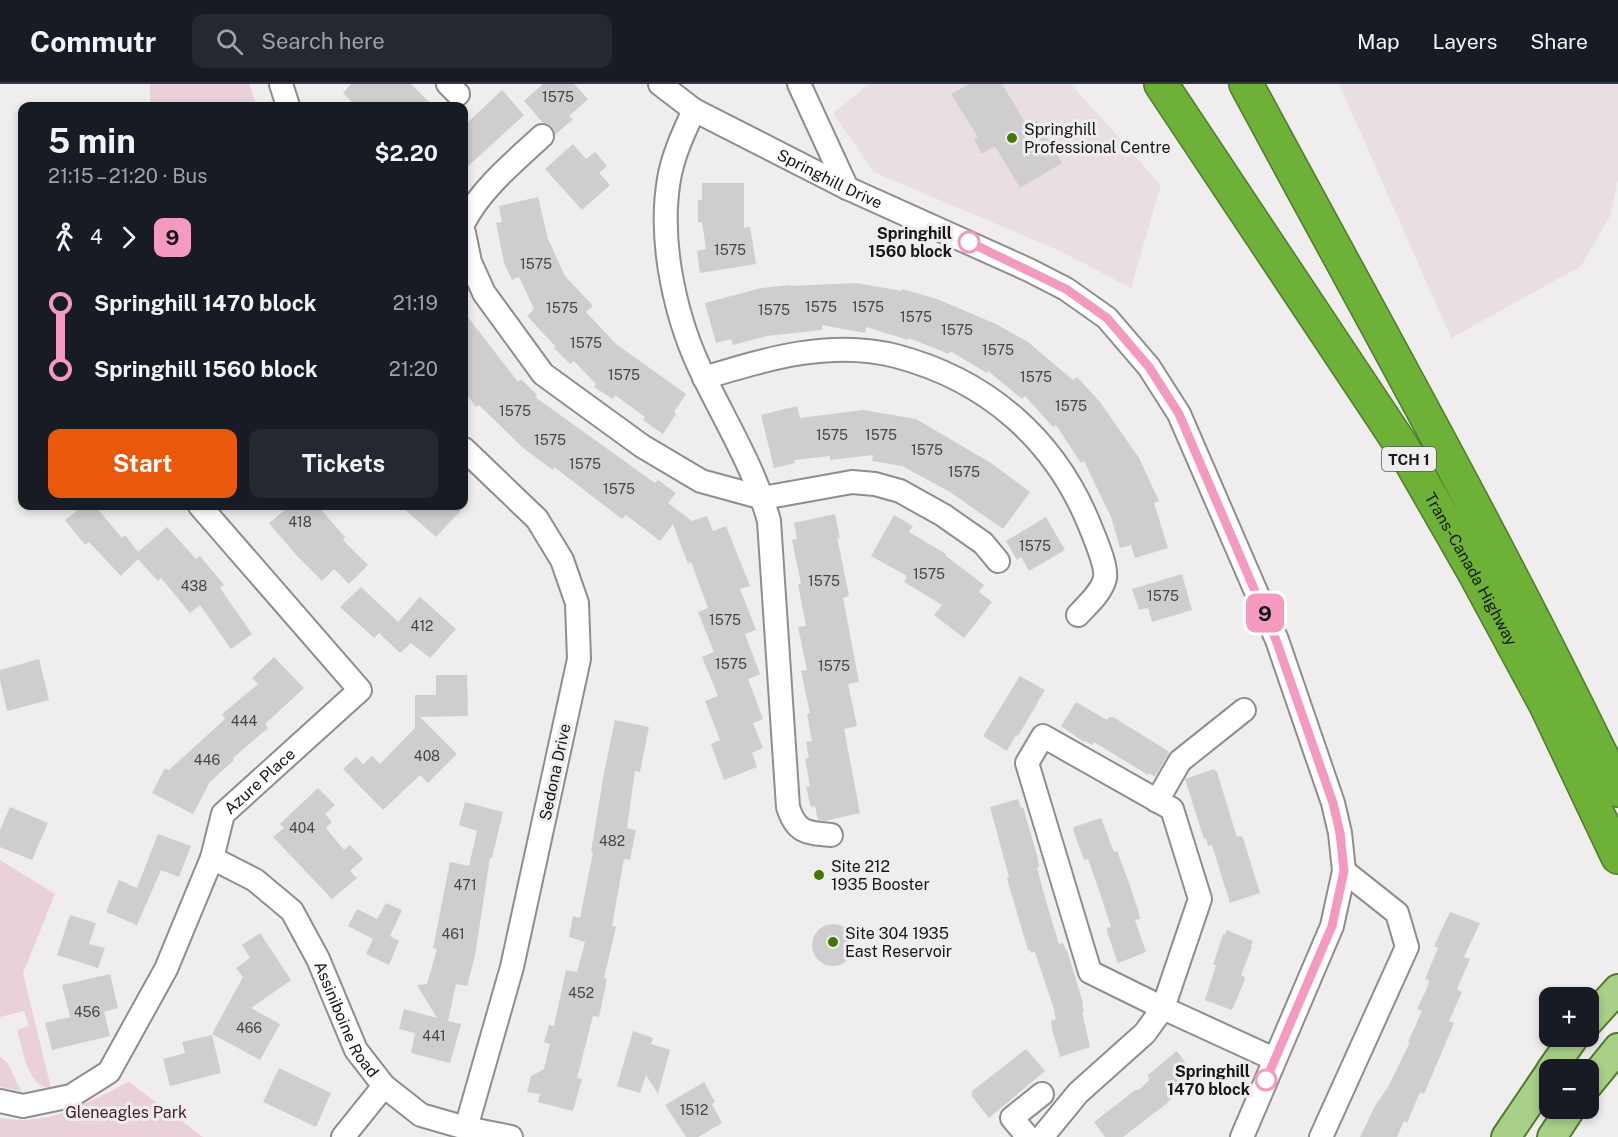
<!DOCTYPE html>
<meta charset="utf-8">
<style>
body{margin:0;font-family:"Public Sans",sans-serif;background:#242831;color:#f1f3f6;height:100vh;display:flex;flex-direction:column;font-size:22px;white-space:nowrap}
*{box-sizing:border-box;margin:0}
p{font-size:20px;color:#9ea1a6}
.icon{flex:none;width:33px;height:33px;fill:none;stroke:currentColor;stroke-width:2;stroke-linecap:round;stroke-linejoin:round}
.map{position:relative;flex:1;overflow:hidden}
.sheet{position:absolute;left:18px;top:18px;width:450px;height:408px;display:flex;flex-direction:column;background:#171b24;border-radius:12px;box-shadow:0 3px 9px #0003}
.sheet>*{flex:none}
.badge{padding:0 12px;border-radius:9px;font-size:21px;line-height:39px}
.tools{position:absolute;left:1539px;top:903px;display:grid;gap:12px}
.tools a{display:grid;place-items:center;width:60px;height:60px;border-radius:12px;background:#171b24;box-shadow:0 3px 9px #0003;font-size:30px}
.map>.badge{position:absolute;translate:-50% -50%;box-shadow:0 0 0 3px #fff}
.legs{display:flex;align-items:center;gap:9px;height:66px;padding:0 30px;font-size:20px}
.legs p{margin-inline-start:auto}
.head{display:flex;align-items:center;justify-content:space-between;height:102px;padding:0 30px}
h1{font-size:33px;font-weight:700;line-height:45px}
.cta{display:flex;gap:12px;margin-top:auto;padding:12px 30px}
.cta a{flex:1;height:69px;border-radius:12px;background:#ea580c;color:#fff;font-size:24px;font-weight:700;line-height:69px;text-align:center}
.cta a+a{background:#242831;color:#f1f3f6}
ul{padding:0 30px;list-style:none}
li{display:flex;align-items:center;gap:21px;height:66px;font-size:22px}
li i{display:grid;place-items:center;width:9px;height:100%;margin:0 8px;background:currentColor}
li i::after{content:'';width:15px;height:15px;margin:-8px;border:4px solid;border-radius:50%;background:#171b24}
li p{margin-inline-start:auto}
li:first-child i{background:linear-gradient(#0000 50%,currentColor 0)}
li:last-child i{background:linear-gradient(currentColor 50%,#0000 0)}
header{display:flex;align-items:center;gap:36px;box-sizing:border-box;height:84px;padding:0 30px;background:#171b24;border-bottom:2px solid #363941}
header strong{font-size:28px}
nav{display:flex;gap:33px;margin-inline-start:auto;font-size:21px}
.search{width:420px;height:54px;background:#242831;display:flex;align-items:center;gap:15px;box-sizing:border-box;padding:0 21px;border-radius:12px;color:#9ea1a6;font-size:22px}
.map>svg:first-child{display:block}
.built{fill:#e9dee3}
.green{fill:#ead0db}
.building{fill:#d0cdce}
.lines{fill:none;stroke-linecap:round;stroke-linejoin:round}
.minor-casing{stroke:#908d8e;stroke-width:26}
.major-casing{stroke:#507b2c;stroke-width:32}
.highway-casing{stroke:#507b2c;stroke-width:36}
.minor{stroke:#fff;stroke-width:22}
.major{stroke:#a8d087;stroke-width:28}
.highway{stroke:#6eb137;stroke-width:33}
.line-1-casing{stroke:#fff;stroke-width:14}
.line-1{stroke:#f49ac1;stroke-width:9}
.poi-dot{fill:#427808;stroke:#f0edee;stroke-width:2}
.stop-1-dot{fill:#fff;stroke:#f49ac1;stroke-width:3}
.labels{text-anchor:middle;dominant-baseline:central;stroke-width:6;stroke-linejoin:round;paint-order:stroke}
.number-label{font-size:14px;fill:#464445}
.shield{fill:#f0edee;stroke:#595758;stroke-width:1.5}
.shield-label{font-size:15px;font-weight:bold;fill:#181717}
.poi-label{font-size:16px;fill:#181717;stroke:#f0edee;text-anchor:start}
.street-label{font-size:16px;fill:#181717;stroke:#f0edee}
.stop-label{font-size:16px;font-weight:bold;fill:#181717;stroke:#f0edee;text-anchor:end}
.park-label{font-size:16px;fill:#481c33;stroke:#f0edee}
</style>
<header>
<strong>Commutr</strong>
<div class="search"><svg class="icon" aria-label="search" viewBox="0 0 24 24"><circle cx="10" cy="10" r="6"/><path d="M15 15l6 6"/></svg>Search here</div>
<nav><a>Map</a><a>Layers</a><a>Share</a></nav>
</header>
<div class="map">
<svg width="1618" height="1053" viewBox="0 0 1618 1053">
<rect width="100%" height="100%" fill="#f0edee"/>
<g class="built">
<path d="M869 0H1071L1161 101 1131 204 1062 168 874 88 833 29Z"/>
<path d="M1339 0H1618V96L1610 132 1581 182 1451 254Z"/>
</g>
<g class="green">
<path d="M150 0H249L257 22H150Z"/>
<path d="M0 776 55 810 23 889 51 1004C27 1004 23 964 17 946L29 942 24 927 0 933Z"/>
<path d="M0 972 8 980 21 1007 0 1003Z"/>
<path d="M129 998 203 1053H0V1034C51 1043 85 1019 129 998Z"/>
</g>
<g class="building">
<path d="M351 0H411L433 22H356L343 9Z"/>
<path d="M543 0H574L588 15 569 32 573 35 555 51 552 43 543 39 524 17Z"/>
<path d="M969 0H1002L1028 43 1037 37 1062 79 1020 104 995 62 982 70 974 56 978 53 951 10Z"/>
<path d="M502 6 524 31 464 86V42Z"/>
<path d="M573 60 586 75 595 68 607 82 599 89 610 101 582 126 545 85Z"/>
<path d="M702 99H744V144L750 143 756 180 700 189 697 167 706 165 702 138H698V116H702Z"/>
<path d="M538 113 548 155 565 192 593 222 586 228 616 260 686 310 674 328 676 330 663 350 643 336 645 333 615 311 613 315 594 303 596 300 574 277 570 280 554 264 556 263 527 232 534 225 519 193 512 196 504 179 496 139 502 138 499 122Z"/>
<path d="M856 199 902 207V205L937 215 996 240 1028 258 1073 296 1077 293 1100 318 1139 374 1159 417 1154 419 1168 464 1135 474 1131 461 1120 464 1111 433 1084 377 1081 379 1056 341 1053 343 1025 312 1022 315 988 287 987 289 950 267 949 270 909 254 908 256 866 243 865 249 822 241V246L767 252 733 261 731 255 716 259 705 219 761 204 789 201 790 202Z"/>
<path d="M464 228 518 298 521 295 537 311 535 313 655 399 658 396 676 409 668 419 692 437 707 432 713 447 726 442 750 502 740 505 756 546 745 550 760 590 748 595 763 635 753 639 763 664 752 669 757 683 724 696 711 660 720 656 705 617 718 612 702 573 714 568 698 528 708 524 691 478 688 480 673 440 660 457 626 431 622 435 554 383 553 386 523 364 479 321 476 323 464 307Z"/>
<path d="M797 322 800 334 863 326 916 335 991 379 1030 408 1003 445 950 408 902 382 872 377 873 371 830 376V372L794 376 795 379 774 384 761 331Z"/>
<path d="M83 422H95L122 454 125 451 138 468 167 443 196 475 200 472 224 501 220 504 252 550 231 565 200 521 190 529 161 494 158 497 138 475 121 492 89 458 85 461 65 436Z"/>
<path d="M290 422H318L345 453 343 456 368 481 349 500 334 485 322 497 298 473 269 439Z"/>
<path d="M401 422H465L436 453Z"/>
<path d="M835 430 840 455 837 453 849 512 843 514 859 598 848 600 857 642 844 645 860 729 824 737 818 736 815 722 811 723 806 703 810 702 805 675 809 674 806 658 812 657 807 630 810 629 801 587 807 586 798 543 806 542 798 500H801L792 456 797 455 794 439Z"/>
<path d="M894 431 913 442 909 448 946 470V472L984 501 979 508 992 518 964 554 934 531 942 521 904 498 907 492 871 472Z"/>
<path d="M1046 433 1065 466 1029 487 1021 473 1017 476 1006 457Z"/>
<path d="M1182 490 1192 526 1152 538 1148 524 1139 526 1132 505Z"/>
<path d="M361 503 398 538 420 513 456 545 430 574 411 559 400 569 379 549 374 554 340 523Z"/>
<path d="M274 573 304 604 265 640 268 644 233 674 234 676 210 698 193 730 152 709 165 684 169 686 225 635 222 630 258 600 252 594Z"/>
<path d="M39 575 49 616 7 627 0 596V586Z"/>
<path d="M436 591H467L468 632 420 633 457 670 428 699 420 691 383 726 343 685 356 673 363 680 372 672 380 680 415 644V611H436Z"/>
<path d="M1020 592 1045 606 1018 652 1016 651 1007 667 983 652Z"/>
<path d="M1076 618 1107 636 1109 633H1113L1168 667 1169 669 1155 693 1149 689 1148 691 1094 658 1092 661 1085 657 1084 658 1061 642Z"/>
<path d="M615 636 649 643 640 688 635 687 627 744 636 746 630 776 624 775 612 842 616 843 604 894 607 895 599 933 593 932 577 994 582 995 573 1027 538 1018 540 1010 527 1008 531 992 544 985 550 960 544 958 549 941 554 942 566 886 577 888 585 858 569 853 573 832 580 834 593 769 591 768 604 689Z"/>
<path d="M1214 685 1217 688 1237 753 1241 752 1243 754 1260 809 1230 819 1212 761 1208 762 1206 754 1204 755 1185 695Z"/>
<path d="M318 704 335 721 325 730 332 738 326 744 344 766 350 761 363 775 350 787 357 794 332 815 273 753 284 744 280 740Z"/>
<path d="M1018 715 1021 724 1023 723 1038 775 1039 783 1037 784 1047 821 1059 860 1063 859 1066 867 1067 866 1083 919 1082 920 1084 928H1082L1090 963 1060 973 1052 945 1051 937 1056 935 1053 922 1035 868 1031 869 1030 866H1028L1008 798 1007 794 1009 793 990 723Z"/>
<path d="M465 718 503 728 492 774H490L475 872 467 902 456 900 448 937 461 940 450 979 411 969 415 949 399 945 404 925 437 934 417 901 427 900 437 865 433 864 450 778 469 782 477 747 459 741Z"/>
<path d="M10 723 48 739 32 776 0 763V746Z"/>
<path d="M1101 734 1114 768 1117 767 1128 796 1139 829 1140 835 1135 836 1146 868 1118 879 1107 848V844L1111 843 1101 812 1088 775 1084 776 1073 746 1074 743Z"/>
<path d="M158 750 191 762 179 793 161 786 137 841 106 828 119 796 137 804Z"/>
<path d="M386 819 402 826 390 852 399 857 389 881 366 870 373 855 348 842 357 825 377 835Z"/>
<path d="M1450 828 1480 839 1464 873 1470 875 1457 905 1462 908 1449 937 1454 939 1424 1010 1420 1008 1407 1039 1404 1037 1397 1053H1360L1375 1022 1388 1003 1410 958H1408L1422 927 1417 925 1428 902 1429 896 1425 895 1438 864 1434 862Z"/>
<path d="M70 831 96 839 89 860 105 864 98 884 57 871Z"/>
<circle cx="833" cy="861" r="21"/>
<path d="M1227 846 1253 857 1251 862 1252 863 1241 891 1245 893 1244 898 1232 926 1205 916 1216 881H1213L1214 878 1223 850H1225Z"/>
<path d="M260 849 291 896 251 924 280 940 260 976 212 950 243 893 236 884 250 874 242 861Z"/>
<path d="M110 890 118 924 104 928 110 952 52 966 45 939 70 933 62 901Z"/>
<path d="M633 947 653 954 651 960 670 966 658 1010 646 991 640 1009 617 1002Z"/>
<path d="M212 951 221 989 170 1002 163 975 185 969 182 958Z"/>
<path d="M1026 965 1045 987 989 1034 971 1011 973 1009 972 1007Z"/>
<path d="M1177 967 1194 991 1166 1020 1123 1053H1105L1094 1038 1134 1007 1140 1005 1149 996 1148 991Z"/>
<path d="M279 984 331 1009 316 1043 263 1018Z"/>
<path d="M704 998 715 1018 712 1020 722 1039 698 1053H686L665 1021Z"/>
</g>
<g class="lines">
<defs>
<g id="minor">
<path d="M281 0 288 22"/>
<path d="M448 0 458 10"/>
<path id="s1" d="M660 0 694 26 847 104 1029 186 1066 205 1107 234 1149 283 1179 330 1277 556 1333 719 1340 749 1344 787 1332 842 1242 1053"/>
<path d="M799 0 847 104"/>
<path d="M694 26C684 48 673 71 669 95 658 159 676 238 705 295 728 342 755 386 769 437L788 723C796 749 807 749 831 751"/>
<path d="M464 138C482 104 513 79 542 52"/>
<path d="M464 149 470 178 484 209 543 290 642 362 701 397 763 414 852 398 875 400 900 407 943 431 983 459 998 477"/>
<path d="M704 294C766 275 831 255 896 272 987 296 1055 355 1090 442 1095 455 1107 481 1105 494 1102 508 1088 520 1078 531"/>
<path d="M464 365 537 435 562 476 577 519 579 575 512 883 466 1044"/>
<path d="M1157 717 1180 677 1244 626"/>
<path id="s2" d="M212 774 255 796 292 827 318 875 356 966 384 1002 421 1031 466 1044 511 1053"/>
<path id="s3" d="M0 1017 23 1022 71 1012 109 988 166 885 212 774 223 730 360 606 200 422"/>
<path d="M343 1053 384 1002"/>
<path d="M1028 1053 1012 1034 1042 1010"/>
<path d="M1042 1053 1078 1009 1145 949 1163 924 1200 815 1172 725 1043 652 1027 679 1090 888 1163 924 1274 975"/>
<path d="M1321 1053 1407 863 1397 829 1344 787"/>
</g>
<g id="major">
<path d="M1588 938 1618 905"/>
<path d="M1551 986 1575 952"/>
<path d="M1588 1001 1618 964"/>
<path d="M1506 1053 1550 988"/>
<path d="M1552 1053 1571 1024"/>
</g>
<g id="highway">
<path id="s4" d="M1161 0 1403 364 1473 486 1546 621 1618 773"/>
<path d="M1246 0C1372 234 1503 466 1618 706"/>
</g>
</defs>
<use href="#minor" class="minor-casing"/>
<use href="#major" class="major-casing"/>
<use href="#highway" class="highway-casing"/>
<use href="#minor" class="minor"/>
<use href="#major" class="major"/>
<use href="#highway" class="highway"/>
</g>
<g class="lines">
<defs>
<path id="line-1" d="M969 158 1066 205 1107 234 1149 283 1179 330 1276 556 1333 719 1340 749 1344 787 1332 842 1266 996"/>
</defs>
<use href="#line-1" class="line-1-casing"/>
<use href="#line-1" class="line-1"/>
</g>
<g class="poi-dot">
<circle cx="1012" cy="54" r="6"/>
<circle cx="819" cy="791" r="6"/>
<circle cx="833" cy="858" r="6"/>
</g>
<g class="stop-1-dot">
<circle cx="969" cy="158" r="10"/>
<circle cx="1266" cy="996" r="10"/>
</g>
<g class="labels">
<g class="number-label">
<text x="558" y="13">1575</text>
<text x="730" y="166">1575</text>
<text x="536" y="180">1575</text>
<text x="821" y="223">1575</text>
<text x="868" y="223">1575</text>
<text x="562" y="224">1575</text>
<text x="774" y="226">1575</text>
<text x="916" y="233">1575</text>
<text x="957" y="246">1575</text>
<text x="586" y="259">1575</text>
<text x="998" y="266">1575</text>
<text x="624" y="291">1575</text>
<text x="1036" y="293">1575</text>
<text x="1071" y="322">1575</text>
<text x="515" y="327">1575</text>
<text x="832" y="351">1575</text>
<text x="881" y="351">1575</text>
<text x="550" y="356">1575</text>
<text x="927" y="366">1575</text>
<text x="585" y="380">1575</text>
<text x="964" y="388">1575</text>
<text x="619" y="405">1575</text>
<text x="300" y="438">418</text>
<text x="1035" y="462">1575</text>
<text x="929" y="490">1575</text>
<text x="824" y="497">1575</text>
<text x="194" y="502">438</text>
<text x="1163" y="512">1575</text>
<text x="725" y="536">1575</text>
<text x="422" y="542">412</text>
<text x="731" y="580">1575</text>
<text x="834" y="582">1575</text>
<text x="244" y="637">444</text>
<text x="427" y="672">408</text>
<text x="207" y="676">446</text>
<text x="302" y="744">404</text>
<text x="612" y="757">482</text>
<text x="465" y="801">471</text>
<text x="453" y="850">461</text>
<text x="581" y="909">452</text>
<text x="87" y="928">456</text>
<text x="249" y="944">466</text>
<text x="434" y="952">441</text>
<text x="694" y="1026">1512</text>
</g>
<rect class="shield" x="1382" y="363" width="54" height="24" rx="4.5"/>
<g class="shield-label">
<text x="1409" y="375">TCH 1</text>
</g>
<g class="poi-label">
<text x="1024" y="45">Springhill<tspan x="1024" dy="18">Professional Centre</tspan></text>
<text x="831" y="782">Site 212<tspan x="831" dy="18">1935 Booster</tspan></text>
<text x="845" y="849">Site 304 1935<tspan x="845" dy="18">East Reservoir</tspan></text>
</g>
<g class="street-label">
<text stroke="none"><textPath href="#s1" startOffset="195">Springhill Drive</textPath></text>
<text stroke="none"><textPath href="#s4" startOffset="576">Trans-Canada Highway</textPath></text>
<text transform="translate(555 688) rotate(-78)">Sedona Drive</text>
<text stroke="none"><textPath href="#s3" startOffset="450">Azure Place</textPath></text>
<text stroke="none"><textPath href="#s2" startOffset="218">Assiniboine Road</textPath></text>
</g>
<g class="stop-label">
<text x="952" y="149">Springhill<tspan x="952" dy="18">1560 block</tspan></text>
<text x="1250" y="987">Springhill<tspan x="1250" dy="18">1470 block</tspan></text>
</g>
<g class="park-label">
<text x="126" y="1028">Gleneagles Park</text>
</g>
</g>
</svg>
<div class="tools">
<a>+</a>
<a>−</a>
</div>
<b class="badge" style="left:1265px;top:529px;background:#f49ac1;color:#111">9</b>
<section class="sheet">
<div class="head"><div><h1>5 min</h1><p>21:15 – 21:20 · Bus</p></div><b>$2.20</b></div>
<div class="legs"><svg class="icon" aria-label="walk" viewBox="0 0 24 24"><circle cx="13" cy="4" r="2"/><path d="M13 8l-2 6 4 7M11 14l-3 7M7 12l3-4h3l4 4"/></svg>4<svg class="icon" aria-label="forward" viewBox="0 0 24 24"><path d="M9 5l7 7-7 7"/></svg><b class="badge" style="background:#f49ac1;color:#111">9</b></div>
<ul>
<li><i style="color:#f49ac1"></i><b>Springhill 1470 block</b><p>21:19</p></li>
<li><i style="color:#f49ac1"></i><b>Springhill 1560 block</b><p>21:20</p></li>
</ul>
<div class="cta"><a>Start</a><a>Tickets</a></div>
</section>
</div>
